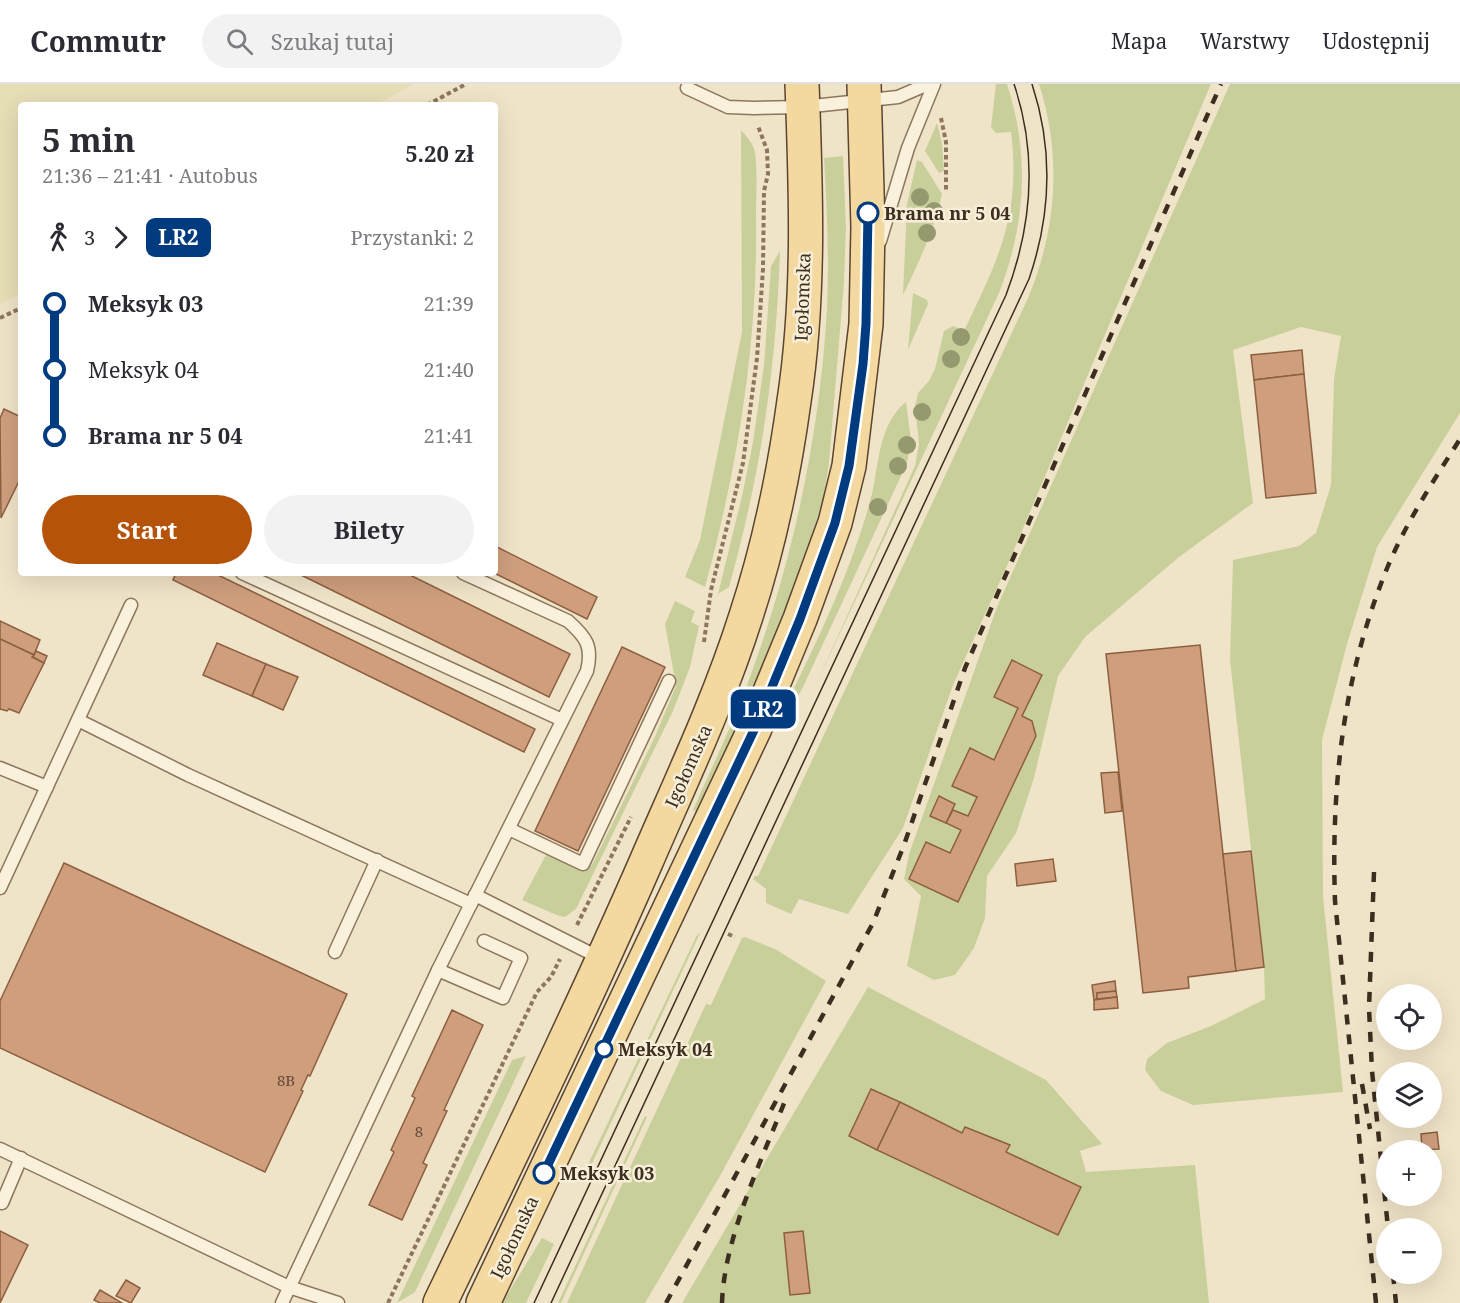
<!DOCTYPE html>
<html lang="pl">
<meta charset="utf-8">
<style>
body{margin:0;font-family:"Noto Serif",serif;background:#f2f2f3;color:#2b2b33;height:100vh;display:flex;flex-direction:column;font-size:22px;white-space:nowrap}
*{box-sizing:border-box;margin:0}
p{font-size:20px;color:#7c7c81}
.icon{flex:none;width:33px;height:33px;fill:none;stroke:currentColor;stroke-width:2;stroke-linecap:round;stroke-linejoin:round}
.map{position:relative;flex:1;overflow:hidden}
.panel{position:absolute;left:18px;top:18px;width:480px;height:474px;display:flex;flex-direction:column;background:#fff;border-radius:6px;box-shadow:0 6px 24px #0002}
.panel>*{flex:none}
.badge{padding:0 12px;border-radius:9px;font-size:21px;line-height:39px}
.fabs{position:absolute;left:1376px;top:900px;display:grid;gap:12px}
.fabs a{display:grid;place-items:center;width:66px;height:66px;border-radius:50%;background:#fff;box-shadow:0 6px 24px #0002;font-size:30px}
.map>.badge{position:absolute;translate:-50% -50%;box-shadow:0 0 0 3px #fff}
.legs{display:flex;align-items:center;gap:9px;height:66px;padding:0 24px;font-size:20px}
.legs p{margin-inline-start:auto}
.head{display:flex;align-items:center;justify-content:space-between;height:102px;padding:0 24px}
h1{font-size:33px;font-weight:700;line-height:45px}
.action{display:flex;gap:12px;margin-top:auto;padding:12px 24px}
.action a{flex:1;height:69px;border-radius:36px;background:#b45309;color:#fff;font-size:24px;font-weight:700;line-height:69px;text-align:center}
.action a+a{background:#f2f2f3;color:#2b2b33}
ul{padding:0 24px;list-style:none}
li{display:flex;align-items:center;gap:21px;height:66px;font-size:22px}
li i{display:grid;place-items:center;width:9px;height:100%;margin:0 8px;background:currentColor}
li i::after{content:'';width:15px;height:15px;margin:-8px;border:4px solid;border-radius:50%;background:#fff}
li p{margin-inline-start:auto}
li:first-child i{background:linear-gradient(#0000 50%,currentColor 0)}
li:last-child i{background:linear-gradient(currentColor 50%,#0000 0)}
header{display:flex;align-items:center;gap:36px;box-sizing:border-box;height:84px;padding:0 30px;background:#fff;border-bottom:2px solid #e1e1e2}
header strong{font-size:28px}
nav{display:flex;gap:33px;margin-inline-start:auto;font-size:21px}
.search{width:420px;height:54px;background:#f2f2f3;display:flex;align-items:center;gap:15px;box-sizing:border-box;padding:0 21px;border-radius:33px;color:#7c7c81;font-size:22px}
.map>svg:first-child{display:block}
.farmland{fill:#e6deb5}
.green{fill:#c9cf9b}
.building{fill:#cf9f7d;stroke:#8d5f41;stroke-width:1.5}
.lines{fill:none;stroke-linecap:round;stroke-linejoin:round}
.lane-casing{stroke:#8d765c;stroke-width:15}
.primary-casing{stroke:#5b4430;stroke-width:36}
.path{stroke:#8d765c;stroke-width:4;stroke-dasharray:4.5 3;stroke-linecap:butt}
.lane{stroke:#faf1dc;stroke-width:12}
.primary{stroke:#f3d9a0;stroke-width:33}
.tram{stroke:#3d2e20;stroke-width:1.5}
.rail{stroke:#3d2e20;stroke-width:4.5;stroke-dasharray:10 10;stroke-linecap:butt}
.tree{fill:#96986f}
.line-1-casing{stroke:#fff;stroke-width:14}
.line-1{stroke:#003b80;stroke-width:9}
.stop-1-dot{fill:#fff;stroke:#003b80;stroke-width:3}
.labels{text-anchor:middle;dominant-baseline:central;stroke-width:5;stroke-linejoin:round;paint-order:stroke}
.number-label{font-size:15px;fill:#624a37}
.stop-label{font-size:18px;font-weight:bold;fill:#3d2e20;stroke:#f7eed8;text-anchor:start}
.street-label{font-size:18px;fill:#3d2e20;stroke:#f7eed8}
</style>
<header>
<strong>Commutr</strong>
<div class="search"><svg class="icon" aria-label="search" viewBox="0 0 24 24"><circle cx="10" cy="10" r="6"/><path d="M15 15l6 6"/></svg>Szukaj tutaj</div>
<nav><a>Mapa</a><a>Warstwy</a><a>Udostępnij</a></nav>
</header>
<div class="map">
<svg width="1460" height="1219" viewBox="0 0 1460 1219">
<rect width="100%" height="100%" fill="#f0e4c8"/>
<path class="farmland" d="M0 0H414L375 21H21V209L0 220Z"/>
<g class="green">
<path d="M996 0H1007C1030 71 1026 139 999 209L813 607 915 382 919 360 915 323 918 309 929 297 935 285 944 247 953 242 964 247C999 173 1021 132 1011 48L996 49 991 43Z"/>
<path d="M1039 0H1211L1010 475 953 601 903 744 848 830 799 815 791 830 766 819V805L753 795 755 792H758L1028 214C1057 145 1062 71 1039 0Z"/>
<path d="M1230 0H1460V329L1377 463 1347 560 1322 656 1323 812 1343 1008 1193 1021 1161 1007 1145 986 1147 975 1167 959 1211 942 1265 915 1264 883 1230 576 1233 476 1299 462 1316 449 1331 401 1334 295 1341 252 1301 243 1233 266 1253 419 1179 473 1085 553 1058 592 1034 694 1016 749 987 792 985 834 974 864 955 891 934 896 907 882 921 812 904 795 909 770 997 523Z"/>
<path d="M937 39 942 59 944 87 939 89 925 67Z"/>
<path d="M741 46C745 51 752 58 754 65 758 76 756 119 756 133 758 259 738 382 705 503L685 493 700 456 742 248Z"/>
<path d="M843 72 846 143 844 198 829 379 824 411 799 497 699 730 693 726C711 685 731 644 747 601 792 481 820 352 827 224 829 174 827 124 824 74Z"/>
<path d="M917 76 922 78 942 110C934 146 919 178 903 211L907 120Z"/>
<path d="M780 167C776 287 761 388 729 503L718 510 742 412 753 358 764 281 771 182Z"/>
<path d="M913 209 927 216 928 220 908 266Z"/>
<path d="M906 318 911 356 907 379 803 603 792 623 784 625C818 555 852 486 872 410 879 379 879 339 906 318Z"/>
<path d="M675 517 695 527 691 538 699 542 690 583 673 627 576 825 565 833 559 832 522 816 547 769 581 786H587L593 779 654 655 676 602 665 540Z"/>
<path d="M701 847 587 1090 584 1089 696 853Z"/>
<path d="M745 853 775 865 826 897 720 1092 645 1219H567L706 920 711 921 742 854Z"/>
<path d="M868 903 1046 996 1102 1060 1080 1067 1086 1088 1195 1081 1209 1219H682Z"/>
<path d="M526 972 415 1208 397 1219 512 976Z"/>
<path d="M645 1032 647 1033 561 1219H558Z"/>
<path d="M542 1154 554 1160 526 1219H502Z"/>
</g>
<g class="building">
<path d="M1302 266 1304 290 1254 296 1251 271Z"/>
<path d="M1304 290 1316 409 1266 414 1254 296Z"/>
<path d="M4 325 21 333V393L1 434 0 334Z"/>
<path d="M495 462 597 513 587 535 494 489Z"/>
<path d="M176 489H214L535 645 524 668 173 496Z"/>
<path d="M297 489H406L570 570 549 613Z"/>
<path d="M0 537 40 556 34 571 0 555Z"/>
<path d="M0 555 34 571 32 573 44 579 19 629 9 625 7 627 0 625Z"/>
<path d="M217 559 266 580 252 612 203 591Z"/>
<path d="M1200 561 1236 887 1188 893 1189 904 1143 909 1106 570Z"/>
<path d="M622 563 665 583 578 767 535 747Z"/>
<path d="M36 567 47 572 44 579 33 573Z"/>
<path d="M1012 576 1042 591 1022 632 1032 637 1036 652 958 818 909 795 926 758 950 769 961 746 946 739 953 726 968 732 977 713 952 702 970 664 994 676 1018 624 994 613Z"/>
<path d="M266 580 298 593 283 626 252 612Z"/>
<path d="M1118 688 1122 727 1105 729 1101 689Z"/>
<path d="M939 712 955 720 946 739 930 732Z"/>
<path d="M1251 767 1264 883 1236 887 1223 770Z"/>
<path d="M1053 775 1056 797 1017 802 1015 780Z"/>
<path d="M64 779 347 910 310 992 308 991 301 1006 303 1007 265 1088 0 964V917Z"/>
<path d="M1115 897 1116 907 1097 909V915L1094 916 1092 901Z"/>
<path d="M1116 907 1117 913 1097 915V909Z"/>
<path d="M1117 913 1118 924 1094 926V916Z"/>
<path d="M452 926 483 941 444 1026 447 1027 423 1079 427 1081 402 1136 369 1121 394 1068 391 1066 415 1014 412 1012Z"/>
<path d="M871 1005 900 1018 877 1066 849 1052Z"/>
<path d="M900 1018 962 1049 965 1043 1010 1061 1006 1068 1081 1103 1058 1151 877 1066Z"/>
<path d="M1437 1048 1439 1065 1422 1066 1421 1050Z"/>
<path d="M0 1147 28 1161 0 1219Z"/>
<path d="M803 1147 810 1209 790 1211 784 1149Z"/>
<path d="M126 1196 140 1204 131 1219 116 1212Z"/>
<path d="M100 1206 122 1219H100L94 1216Z"/>
</g>
<g class="lines">
<defs>
<g id="lane">
<path d="M687 4 728 23 754 24 803 23 898 13 928 0"/>
<path d="M880 157 908 64 934 0"/>
<path d="M242 489 562 636"/>
<path d="M78 636 188 691 471 820"/>
<path d="M0 684 47 703"/>
<path d="M509 745 583 780 669 597"/>
<path d="M0 804 131 521"/>
<path d="M475 811 600 874"/>
<path d="M335 868 377 776"/>
<path d="M438 886 503 914 521 874 484 857"/>
<path d="M0 1065 289 1203 338 1219"/>
<path d="M0 1118 2 1119 21 1074"/>
<path d="M282 1219 438 886 587 587C593 562 586 553 568 537L463 489"/>
</g>
<g id="primary">
<path d="M440 1219C510 1073 581 927 646 778 681 697 719 617 746 532 769 462 784 390 794 317 810 213 806 105 802 0"/>
<path d="M483 1219 755 644 800 535 835 439 849 382 866 240 868 143 864 0"/>
</g>
</defs>
<use href="#lane" class="lane-casing"/>
<use href="#primary" class="primary-casing"/>
<g class="path">
<path d="M427 21 466 0"/>
<path d="M941 34 946 58V108"/>
<path d="M0 234 21 224"/>
<path d="M704 558 711 506 743 379 757 274 763 185 764 107 768 90 767 66 758 42"/>
<path d="M577 841 631 733"/>
<path d="M728 850 735 853"/>
<path d="M388 1219 537 908 551 893 560 875"/>
</g>
<use href="#lane" class="lane"/>
<use href="#primary" class="primary"/>
<g class="tram">
<path d="M534 1219 1006 211C1032 142 1038 71 1014 0"/>
<path d="M551 1219 1029 195C1051 131 1053 64 1032 0"/>
</g>
<g class="rail">
<path d="M1374 788 1369 924 1372 987 1388 1144"/>
<path d="M1362 1000 1370 1045"/>
<path d="M1393 1190 1396 1219"/>
<path d="M666 1219 873 839 904 761 965 584 1221 0"/>
<path d="M722 1219C724 1155 761 1077 785 1017"/>
<path d="M1376 1219 1335 817C1331 700 1343 591 1388 482 1407 437 1434 396 1460 355"/>
</g>
</g>
<g class="tree">
<circle cx="920" cy="113" r="9"/>
<circle cx="934" cy="127" r="9"/>
<circle cx="927" cy="149" r="9"/>
<circle cx="961" cy="253" r="9"/>
<circle cx="951" cy="275" r="9"/>
<circle cx="922" cy="328" r="9"/>
<circle cx="907" cy="361" r="9"/>
<circle cx="898" cy="382" r="9"/>
<circle cx="878" cy="423" r="9"/>
</g>
<g class="lines">
<defs>
<path id="line-1" d="M544 1089 755 644 800 535 835 439 849 382 863 280 866 240 868 129"/>
</defs>
<use href="#line-1" class="line-1-casing"/>
<use href="#line-1" class="line-1"/>
</g>
<g class="stop-1-dot">
<circle cx="868" cy="129" r="10"/>
<circle cx="604" cy="965" r="8"/>
<circle cx="544" cy="1089" r="10"/>
</g>
<g class="labels">
<g class="number-label">
<text x="286" y="996">8B</text>
<text x="419" y="1047">8</text>
</g>
<g class="stop-label">
<text x="884" y="129">Brama nr 5 04</text>
<text x="618" y="965">Meksyk 04</text>
<text x="560" y="1089">Meksyk 03</text>
</g>
<g class="street-label">
<text transform="translate(802 213) rotate(-88)">Igołomska</text>
<text transform="translate(688 682) rotate(-66)">Igołomska</text>
<text transform="translate(514 1153) rotate(-65)">Igołomska</text>
</g>
</g>
</svg>
<div class="fabs">
<a><svg class="icon" aria-label="locate" viewBox="0 0 24 24"><circle cx="12" cy="12" r="6"/><path d="M12 2v4M12 18v4M2 12h4M18 12h4"/></svg></a>
<a><svg class="icon" aria-label="layers" viewBox="0 0 24 24"><path d="M12 4l9 5-9 5-9-5zM3 14l9 5 9-5"/></svg></a>
<a>+</a>
<a>−</a>
</div>
<b class="badge" style="left:763px;top:625px;background:#003b80;color:#fff">LR2</b>
<section class="panel">
<div class="head"><div><h1>5 min</h1><p>21:36 – 21:41 · Autobus</p></div><b>5.20 zł</b></div>
<div class="legs"><svg class="icon" aria-label="walk" viewBox="0 0 24 24"><circle cx="13" cy="4" r="2"/><path d="M13 8l-2 6 4 7M11 14l-3 7M7 12l3-4h3l4 4"/></svg>3<svg class="icon" aria-label="forward" viewBox="0 0 24 24"><path d="M9 5l7 7-7 7"/></svg><b class="badge" style="background:#003b80;color:#fff">LR2</b><p>Przystanki: 2</p></div>
<ul>
<li><i style="color:#003b80"></i><b>Meksyk 03</b><p>21:39</p></li>
<li><i style="color:#003b80"></i><span>Meksyk 04</span><p>21:40</p></li>
<li><i style="color:#003b80"></i><b>Brama nr 5 04</b><p>21:41</p></li>
</ul>
<div class="action"><a>Start</a><a>Bilety</a></div>
</section>
</div>
